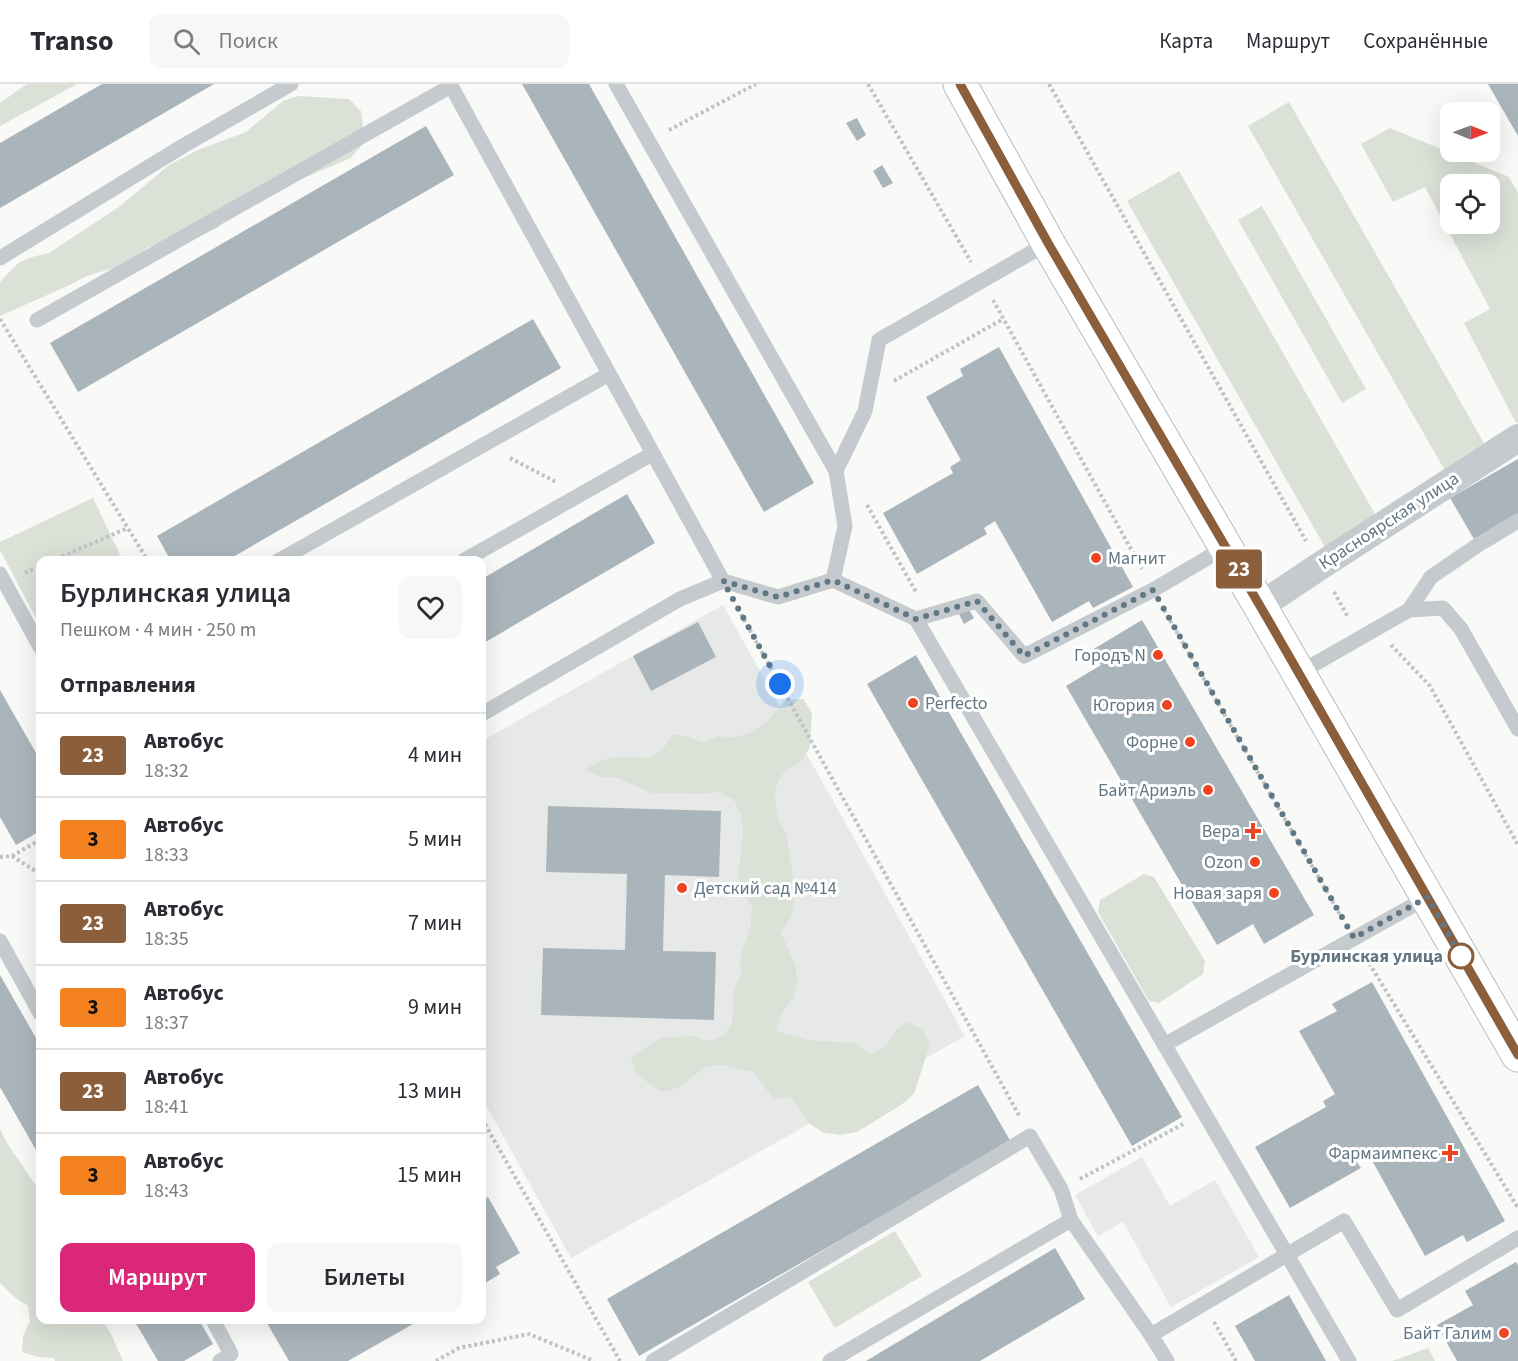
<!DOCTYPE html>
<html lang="ru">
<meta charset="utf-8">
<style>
body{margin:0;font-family:"Source Sans 3",sans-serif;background:#f7f7f7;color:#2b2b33;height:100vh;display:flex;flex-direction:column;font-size:22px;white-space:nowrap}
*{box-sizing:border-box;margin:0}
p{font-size:20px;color:#7c7c81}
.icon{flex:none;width:33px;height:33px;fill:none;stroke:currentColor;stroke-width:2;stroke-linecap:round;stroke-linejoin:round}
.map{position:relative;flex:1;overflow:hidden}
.panel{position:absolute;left:36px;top:472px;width:450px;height:768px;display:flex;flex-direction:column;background:#fff;border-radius:12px;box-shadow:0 6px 24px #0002}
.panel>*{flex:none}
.badge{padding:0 12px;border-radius:4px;font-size:21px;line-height:39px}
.needle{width:39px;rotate:91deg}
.buttons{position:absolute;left:1440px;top:18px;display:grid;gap:12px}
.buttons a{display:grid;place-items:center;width:60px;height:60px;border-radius:12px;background:#fff;box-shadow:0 6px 24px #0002;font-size:30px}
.you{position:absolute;width:30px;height:30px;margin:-15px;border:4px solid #fff;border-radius:50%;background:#1a73e8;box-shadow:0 0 0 9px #1a73e833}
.map>.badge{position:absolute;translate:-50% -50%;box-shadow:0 0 0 3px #fff}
h2{padding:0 24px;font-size:22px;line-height:54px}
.round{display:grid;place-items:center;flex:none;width:63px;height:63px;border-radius:12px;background:#f7f7f7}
.summary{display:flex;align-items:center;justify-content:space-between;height:102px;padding:0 24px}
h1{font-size:28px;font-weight:600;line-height:45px}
.button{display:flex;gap:12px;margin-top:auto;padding:12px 24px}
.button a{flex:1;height:69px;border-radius:12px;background:#db2777;color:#fff;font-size:24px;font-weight:600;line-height:69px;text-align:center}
.button a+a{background:#f7f7f7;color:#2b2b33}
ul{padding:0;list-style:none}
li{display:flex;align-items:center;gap:18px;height:84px;padding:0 24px;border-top:2px solid #e1e1e2}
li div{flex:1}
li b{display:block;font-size:22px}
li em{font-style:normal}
li .badge{min-width:66px;font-weight:700;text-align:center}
header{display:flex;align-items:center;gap:36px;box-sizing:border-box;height:84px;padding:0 30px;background:#fff;border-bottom:2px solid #e1e1e2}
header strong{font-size:28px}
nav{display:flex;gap:33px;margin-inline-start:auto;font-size:21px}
.search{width:420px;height:54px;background:#f7f7f7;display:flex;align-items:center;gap:15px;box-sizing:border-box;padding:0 21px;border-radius:12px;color:#7c7c81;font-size:22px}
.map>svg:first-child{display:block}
.built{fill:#e7e9e8}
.green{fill:#dbe1d7;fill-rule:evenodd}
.building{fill:#aab5bb}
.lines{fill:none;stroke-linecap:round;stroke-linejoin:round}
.secondary-casing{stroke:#b6bdc2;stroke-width:35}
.path{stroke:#c0c3c5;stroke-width:4;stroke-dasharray:3 3;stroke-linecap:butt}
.lane{stroke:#c4cacd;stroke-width:15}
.street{stroke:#c4cacd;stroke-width:28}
.secondary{stroke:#fff;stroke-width:33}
.line-casing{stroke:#fff;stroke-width:14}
.line{stroke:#8b5e3c;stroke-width:9}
.walk{stroke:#627784;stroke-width:6;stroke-dasharray:0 10.8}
.poi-dot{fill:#ef4421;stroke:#fff;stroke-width:2}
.stop-dot{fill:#fff;stroke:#8b5e3c;stroke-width:3}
.labels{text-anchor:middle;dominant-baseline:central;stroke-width:6;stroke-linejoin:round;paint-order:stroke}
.street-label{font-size:18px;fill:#627784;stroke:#fff}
.poi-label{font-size:18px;fill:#627784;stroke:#fff;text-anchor:end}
.stop-label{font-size:18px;font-weight:bold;fill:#627784;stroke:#fff;text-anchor:end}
</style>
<header>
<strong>Transo</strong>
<div class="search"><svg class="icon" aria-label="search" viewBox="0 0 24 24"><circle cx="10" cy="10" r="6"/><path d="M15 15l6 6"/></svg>Поиск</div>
<nav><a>Карта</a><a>Маршрут</a><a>Сохранённые</a></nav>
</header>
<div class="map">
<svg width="1518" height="1277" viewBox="0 0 1518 1277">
<rect width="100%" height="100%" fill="#f9f9f7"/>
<g class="built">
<path d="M723 521 965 952 571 1174 482 1014V657Z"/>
<path d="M1142 1073 1170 1122 1215 1096 1259 1173 1171 1223 1123 1138 1098 1152 1075 1111Z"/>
</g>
<g class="green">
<path d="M27 0H77L0 42V19Z"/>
<path d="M298 12 349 15 361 27 363 44 362 61 351 74 304 94 275 110 260 115 231 133 217 144 200 151 149 163 120 182 87 192 72 200 0 232V198L18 179 32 173 49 169 119 123 169 81 198 66 246 48 283 17Z"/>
<path d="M1289 18 1484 359 1444 385 1248 42Z"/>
<path d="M1390 44 1509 93 1518 109V338L1516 339 1464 239 1490 225 1425 103 1393 118 1361 60ZM1450 100H1490V140H1450Z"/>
<path d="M1179 87 1375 430 1325 463 1127 117Z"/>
<path d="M1262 122 1366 305 1342 319 1238 136Z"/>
<path d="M93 414 123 477H40V542L0 466V458Z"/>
<path d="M803 615 812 629 810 663 801 678 786 685 777 699 775 716 778 735 786 749 794 799V817L791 833 781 849 796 882 797 899 793 915 782 928 776 947 808 956 856 959 870 970 886 963 894 948 906 938 922 945 930 960 914 1010 901 1021 857 1048 841 1051 824 1049 810 1040 790 1013 773 1015 754 988 721 981 705 983 678 1004 661 1008 635 989 631 973 660 954 692 952 708 957 724 952 732 938 734 904 741 890 740 874 751 840 752 822 742 808 738 793 743 747 741 731 734 716 719 708 703 710 651 709 618 694 600 693 585 686 599 677 615 673 650 674 663 665 673 650 689 653 704 659 718 652 734 654 749 649 764 640 786 616Z"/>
<path d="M1144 790 1154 793 1205 877 1203 890 1159 919 1149 917 1098 828 1100 816Z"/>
<path d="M0 1045 7 1059 40 1108V1236H102L111 1250 123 1277H55L54 1274 38 1273 22 1268 23 1252 30 1237 28 1222 14 1213 0 1199Z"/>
<path d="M895 1147 922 1192 835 1244 808 1198Z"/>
<path d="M1428 1264 1435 1277H1392Z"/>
</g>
<g class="building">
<path d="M102 0H214L0 124V59Z"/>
<path d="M522 0H589L814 399 764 428Z"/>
<path d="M1488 0H1518V52Z"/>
<path d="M857 34 866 51 857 57 846 39Z"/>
<path d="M426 42 454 91 78 308 50 259Z"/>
<path d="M882 81 893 99 883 104 873 87Z"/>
<path d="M533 235 561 284 226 477H171L157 452Z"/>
<path d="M999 263 1133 503 1093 524 1089 517 1052 538 995 437 984 444 987 450 917 490 883 429 953 389 950 383 961 376 926 313 963 292 960 285Z"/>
<path d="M1518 375V430L1474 455 1450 414Z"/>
<path d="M627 410 655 459 482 560V495Z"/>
<path d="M968 524 974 534 964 540 959 530Z"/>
<path d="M1142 536 1314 831 1264 860 1253 840 1217 861 1066 602 1101 581 1092 566Z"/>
<path d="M698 538 716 573 651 607 633 572Z"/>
<path d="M916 571 1182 1033 1132 1062 867 600Z"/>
<path d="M0 606 40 676V747L16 761 0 733Z"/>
<path d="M548 722 721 727 719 793 665 791 663 867 716 868 714 936 541 931 543 864 625 866 627 790 546 788Z"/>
<path d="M0 891 40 961V1073L0 1003Z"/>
<path d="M1372 898 1505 1137 1467 1158 1463 1151 1425 1172 1369 1071 1357 1078 1361 1084 1290 1124 1255 1063 1326 1023 1323 1017 1335 1010 1299 947 1337 927 1332 920Z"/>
<path d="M978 1001 1011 1058 639 1272 607 1215Z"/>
<path d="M488 1113 520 1169 496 1183 500 1190 482 1201V1117Z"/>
<path d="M1055 1164 1085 1215 980 1277H866Z"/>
<path d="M1516 1178 1518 1181V1277H1457L1437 1241 1473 1221 1465 1207Z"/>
<path d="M1289 1211 1326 1277H1255L1235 1242Z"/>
<path d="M134 1236H199L213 1260 184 1277H158Z"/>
<path d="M272 1236H420L348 1277H289L267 1239Z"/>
</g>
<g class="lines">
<defs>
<path id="secondary" d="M960 0 1048 159 1260 522 1518 971"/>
</defs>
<use href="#secondary" class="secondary-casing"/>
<g class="path">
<path d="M868 0 971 178"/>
<path d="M1049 0 1306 457"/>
<path d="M669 46 756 0"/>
<path d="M993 216 1142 485"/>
<path d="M0 235 148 477"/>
<path d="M894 297 1003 235"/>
<path d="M510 374 556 398"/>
<path d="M867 421 916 508"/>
<path d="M51 477 128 444"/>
<path d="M25 489 40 482"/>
<path d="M1334 508 1348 533"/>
<path d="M738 525 1020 1033"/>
<path d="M1164 526 1342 834"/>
<path d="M1391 561 1430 602 1518 761"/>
<path d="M12 772 40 790"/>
<path d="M0 773 12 772 40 756"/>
<path d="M1366 874 1518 1124"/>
<path d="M482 1035 620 1277"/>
<path d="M1080 1095 1185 1039"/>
<path d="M1214 1238 1236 1277"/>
<path d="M436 1277 459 1264 529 1250 594 1277"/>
</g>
<g class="lane">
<path d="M450 0 723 497 778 513 833 496 916 535 977 517 1024 572 1153 506 1226 463"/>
<path d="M616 0 836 387"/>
<path d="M0 174 183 62 291 0"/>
<path d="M37 236 451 2"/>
<path d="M278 477 609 290"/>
<path d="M463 477 652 370"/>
<path d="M0 490 40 563"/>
<path d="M833 496 845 442 836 387 865 327 879 256 1048 159"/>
<path d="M1409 526 1431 493 1478 461 1518 437"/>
<path d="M916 535 1349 1277"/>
<path d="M1299 589 1409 526 1443 524 1461 545 1518 645"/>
<path d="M482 630 680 515 723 497"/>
<path d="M0 857 40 929"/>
<path d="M1164 961 1428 813"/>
<path d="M213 1236 231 1270 220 1277"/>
<path d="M1151 1251 1344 1137 1397 1226 1518 1154"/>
<path d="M653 1277 1030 1052 1061 1105 1071 1136 1151 1251 1167 1277"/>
<path d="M830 1277 1071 1136"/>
</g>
<path class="street" d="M1260 522 1320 482 1518 354"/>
<use href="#secondary" class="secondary"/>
</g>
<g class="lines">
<defs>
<path id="line" d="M960 0 1048 159 1270 539 1518 971"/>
</defs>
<use href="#line" class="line-casing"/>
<use href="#line" class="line"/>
<path class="walk" d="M780 600 723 497 778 513 833 496 916 535 977 517 1024 572 1153 506 1354 854 1428 813 1461 872"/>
</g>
<g class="poi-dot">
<circle cx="1096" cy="474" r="6"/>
<circle cx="1158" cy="571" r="6"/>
<circle cx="913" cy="619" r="6"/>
<circle cx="1167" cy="621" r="6"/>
<circle cx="1190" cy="658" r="6"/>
<circle cx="1208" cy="706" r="6"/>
<path d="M1250 738h6v6h6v6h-6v6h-6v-6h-6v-6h6z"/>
<circle cx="1255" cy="778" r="6"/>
<circle cx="682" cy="804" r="6"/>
<circle cx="1274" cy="809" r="6"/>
<path d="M1447 1060h6v6h6v6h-6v6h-6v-6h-6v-6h6z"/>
<circle cx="1504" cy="1249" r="6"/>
</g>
<circle class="stop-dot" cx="1461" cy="872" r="12"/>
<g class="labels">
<g class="street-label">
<text transform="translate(1389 437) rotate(-33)">Красноярская улица</text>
</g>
<g class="poi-label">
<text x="1108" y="474" text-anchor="start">Магнит</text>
<text x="1146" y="571">Городъ N</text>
<text x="925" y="619" text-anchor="start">Perfecto</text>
<text x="1155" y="621">Югория</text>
<text x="1178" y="658">Форне</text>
<text x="1196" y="706">Байт Ариэль</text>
<text x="1240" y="747">Вера</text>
<text x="1243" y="778">Ozon</text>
<text x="694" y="804" text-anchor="start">Детский сад №414</text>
<text x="1262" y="809">Новая заря</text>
<text x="1438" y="1069">Фармаимпекс</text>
<text x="1492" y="1249">Байт Галим</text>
</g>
<g class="stop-label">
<text x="1443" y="872">Бурлинская улица</text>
</g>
</g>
</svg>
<div class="buttons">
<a><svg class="needle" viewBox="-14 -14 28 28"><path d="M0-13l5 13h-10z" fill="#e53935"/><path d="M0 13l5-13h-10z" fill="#7c7c81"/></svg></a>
<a><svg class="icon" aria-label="locate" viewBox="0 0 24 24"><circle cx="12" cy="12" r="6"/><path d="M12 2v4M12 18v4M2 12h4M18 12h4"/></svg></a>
</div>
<div class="you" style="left:780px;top:600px"></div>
<b class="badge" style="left:1239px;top:485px;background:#8b5e3c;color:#fff">23</b>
<section class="panel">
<div class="summary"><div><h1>Бурлинская улица</h1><p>Пешком · 4 мин · 250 m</p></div><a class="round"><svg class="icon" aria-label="heart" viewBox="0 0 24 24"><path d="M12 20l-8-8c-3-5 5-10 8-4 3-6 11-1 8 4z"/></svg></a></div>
<h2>Отправления</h2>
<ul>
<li><span class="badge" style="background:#8b5e3c;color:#fff">23</span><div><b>Автобус</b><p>18:32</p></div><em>4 мин</em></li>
<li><span class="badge" style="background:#f58220;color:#111">3</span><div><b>Автобус</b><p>18:33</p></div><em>5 мин</em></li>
<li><span class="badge" style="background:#8b5e3c;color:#fff">23</span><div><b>Автобус</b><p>18:35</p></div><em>7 мин</em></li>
<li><span class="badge" style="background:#f58220;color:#111">3</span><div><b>Автобус</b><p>18:37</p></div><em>9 мин</em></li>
<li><span class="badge" style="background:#8b5e3c;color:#fff">23</span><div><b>Автобус</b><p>18:41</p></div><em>13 мин</em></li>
<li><span class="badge" style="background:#f58220;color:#111">3</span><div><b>Автобус</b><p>18:43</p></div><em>15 мин</em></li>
</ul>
<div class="button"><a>Маршрут</a><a>Билеты</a></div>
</section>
</div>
